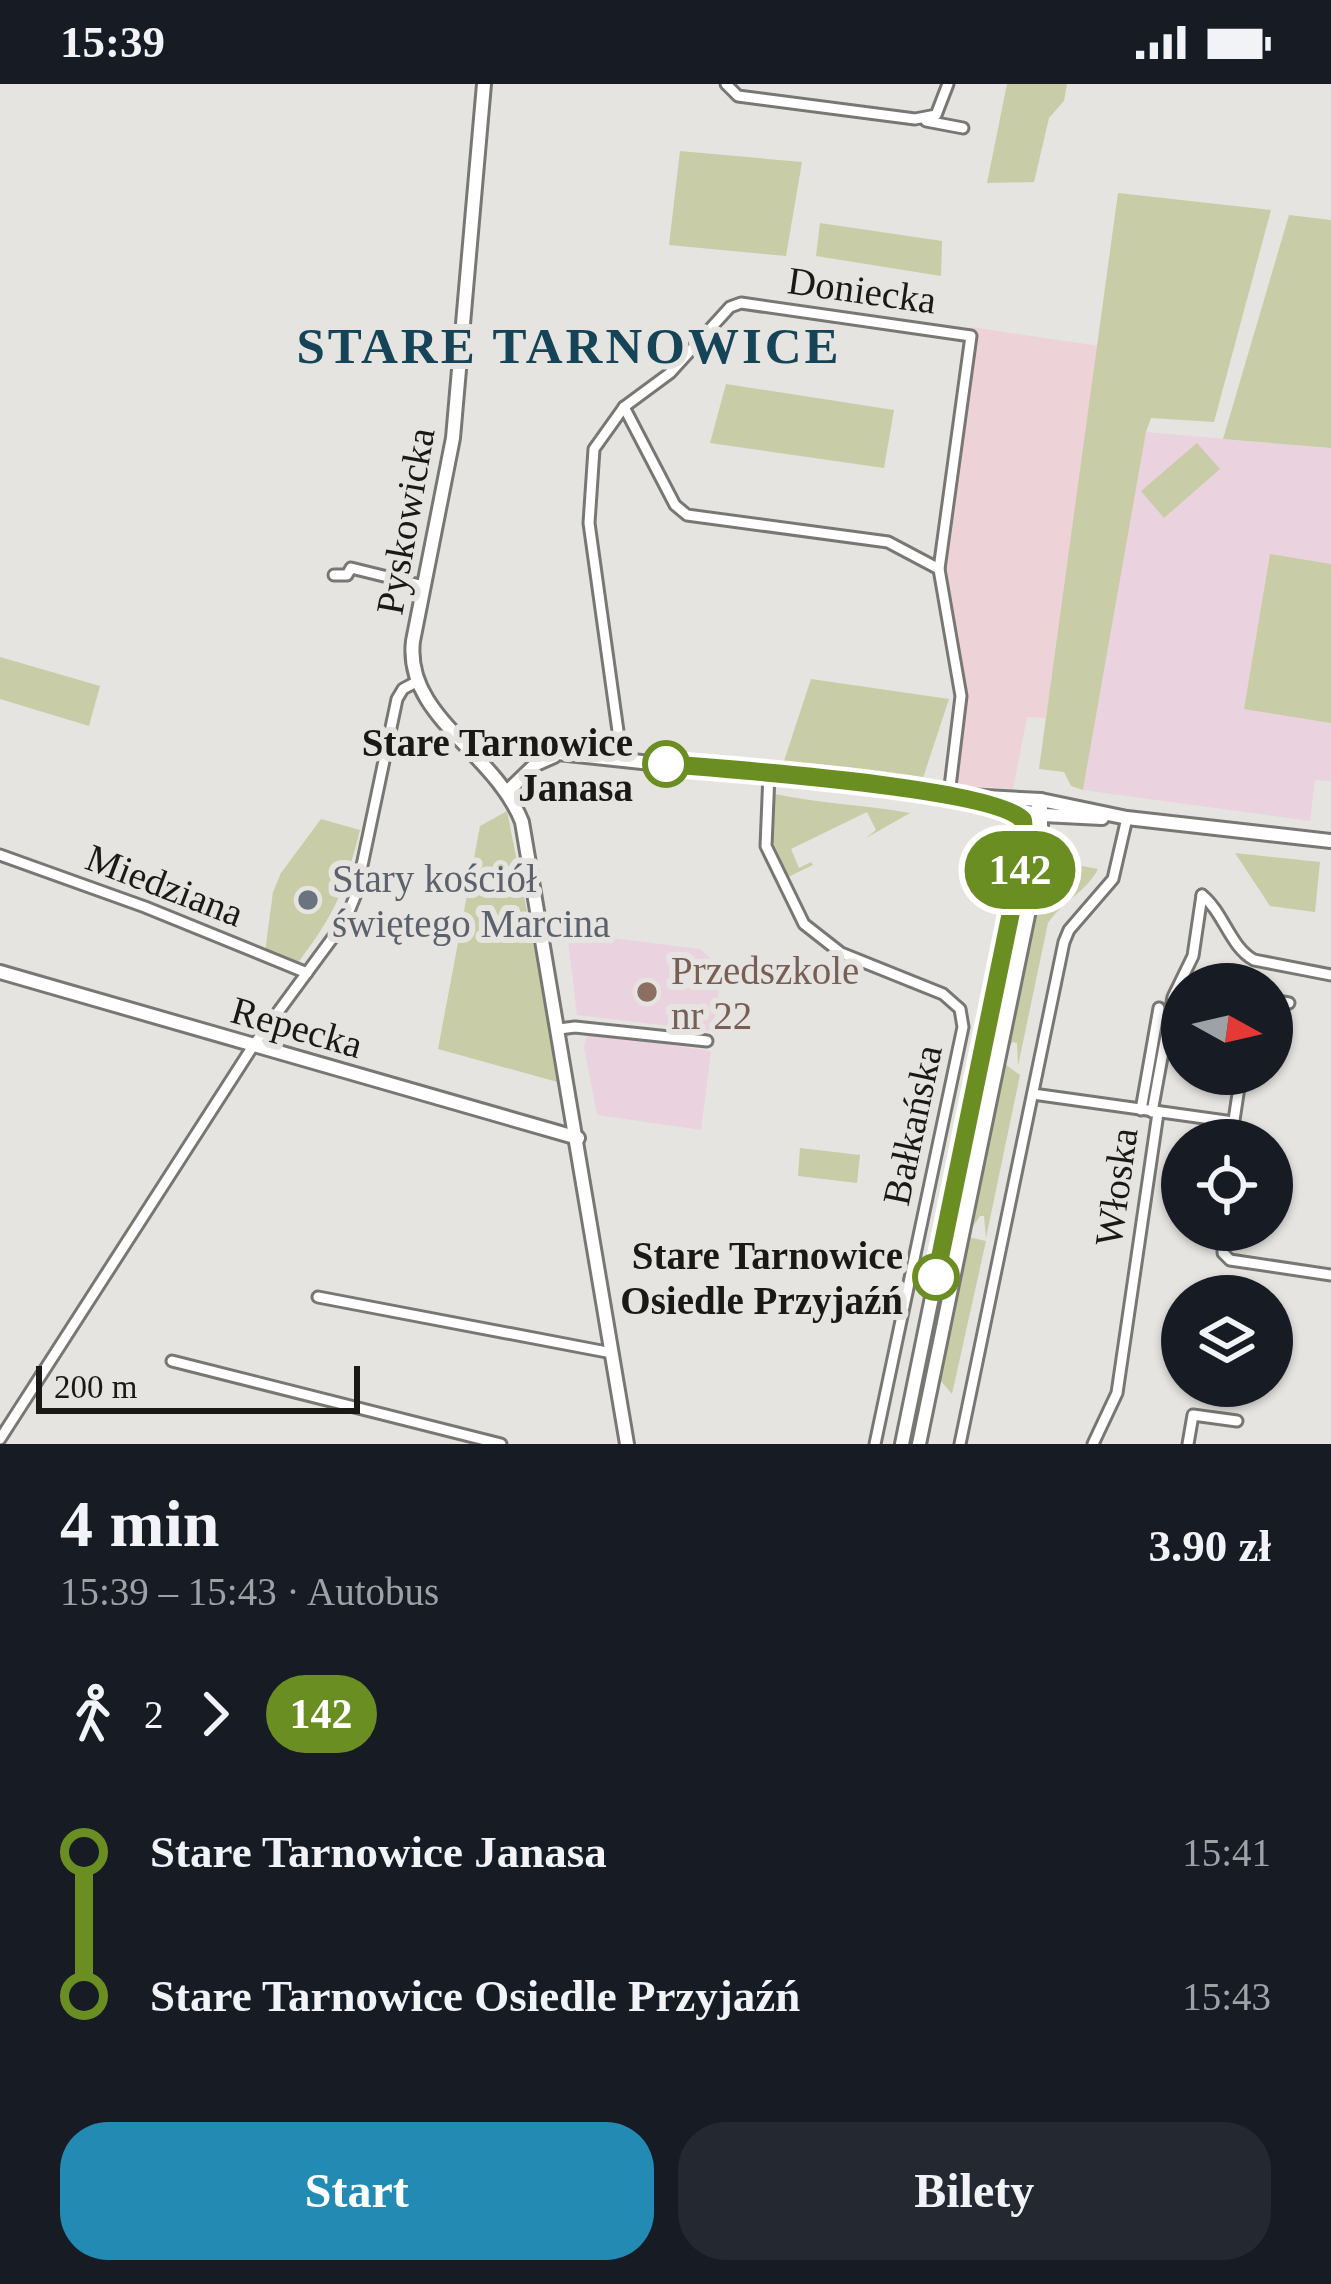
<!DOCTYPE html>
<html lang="pl">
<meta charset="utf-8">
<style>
body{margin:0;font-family:"Times New Roman",serif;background:#242831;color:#f1f3f6;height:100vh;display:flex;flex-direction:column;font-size:45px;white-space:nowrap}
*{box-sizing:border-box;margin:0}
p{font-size:39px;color:#9ea1a6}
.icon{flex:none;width:66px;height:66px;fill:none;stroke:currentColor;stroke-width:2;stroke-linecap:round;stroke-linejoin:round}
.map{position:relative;height:1360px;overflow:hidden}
.sheet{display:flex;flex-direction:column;background:#171b24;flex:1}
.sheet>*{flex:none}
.badge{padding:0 24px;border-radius:39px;font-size:42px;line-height:78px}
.needle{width:78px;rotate:98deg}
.controls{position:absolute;left:1161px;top:879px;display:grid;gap:24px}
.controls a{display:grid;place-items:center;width:132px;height:132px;border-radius:50%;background:#171b24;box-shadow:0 3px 9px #0004;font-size:60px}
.scale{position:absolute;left:36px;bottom:30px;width:324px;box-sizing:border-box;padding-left:12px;border:6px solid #1a1918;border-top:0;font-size:33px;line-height:42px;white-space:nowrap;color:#1a1918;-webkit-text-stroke:9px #e5e4e0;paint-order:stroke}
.map>.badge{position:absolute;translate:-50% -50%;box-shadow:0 0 0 6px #fff}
.legs{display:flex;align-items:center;gap:18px;height:132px;padding:0 60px;font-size:39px}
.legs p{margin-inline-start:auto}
.summary{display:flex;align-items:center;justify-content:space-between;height:204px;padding:0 60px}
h1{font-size:66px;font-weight:800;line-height:90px}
.button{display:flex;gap:24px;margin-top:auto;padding:24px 60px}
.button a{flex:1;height:138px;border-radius:48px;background:#238ab3;color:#fff;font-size:48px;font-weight:800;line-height:138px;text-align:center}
.button a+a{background:#242831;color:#f1f3f6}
ul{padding:0 60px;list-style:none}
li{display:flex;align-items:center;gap:42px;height:144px;font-size:45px}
li i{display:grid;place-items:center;width:18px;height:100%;margin:0 15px;background:currentColor}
li i::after{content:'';width:30px;height:30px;margin:-15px;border:9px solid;border-radius:50%;background:#171b24}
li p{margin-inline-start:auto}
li:first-child i{background:linear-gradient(#0000 50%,currentColor 0)}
li:last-child i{background:linear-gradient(currentColor 50%,#0000 0)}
.status{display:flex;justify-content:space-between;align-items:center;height:84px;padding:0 60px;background:#171b24;direction:ltr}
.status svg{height:33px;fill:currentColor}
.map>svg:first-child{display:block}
.industrial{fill:#edd3d7}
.education{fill:#ead3df}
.green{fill:#c8cda7}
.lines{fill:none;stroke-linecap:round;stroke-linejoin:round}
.minor-casing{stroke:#787773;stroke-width:15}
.tertiary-casing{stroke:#787773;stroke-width:18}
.minor{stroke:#fff;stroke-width:9}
.tertiary{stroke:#fff;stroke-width:12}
.line-1-casing{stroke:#fff;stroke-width:27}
.line-1{stroke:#6b8e23;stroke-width:18}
.stop-1-dot{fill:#fff;stroke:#6b8e23;stroke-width:6}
.worship-dot{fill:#6b7280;stroke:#e5e4e0;stroke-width:4.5}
.education-dot{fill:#8d6e63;stroke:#e5e4e0;stroke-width:4.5}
.labels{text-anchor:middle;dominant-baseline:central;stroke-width:12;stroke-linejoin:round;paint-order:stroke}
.street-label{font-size:39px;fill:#1a1918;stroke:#e5e4e0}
.stop-label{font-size:39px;font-weight:bold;fill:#1a1918;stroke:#e5e4e0;text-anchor:end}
.worship-label{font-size:39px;fill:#5b616d;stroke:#e5e4e0;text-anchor:start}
.education-label{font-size:39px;fill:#785e54;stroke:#e5e4e0;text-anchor:start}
.district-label{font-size:51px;font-weight:bold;letter-spacing:3px;fill:#154458;stroke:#e5e4e0}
</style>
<div class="status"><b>15:39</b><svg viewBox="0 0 49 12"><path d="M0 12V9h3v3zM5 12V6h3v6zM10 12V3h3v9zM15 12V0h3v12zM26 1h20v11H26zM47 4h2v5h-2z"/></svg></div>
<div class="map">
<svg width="1331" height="1360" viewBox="0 0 1331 1360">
<rect width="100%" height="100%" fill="#e5e4e0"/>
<path class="industrial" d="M971 243 1099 262 1046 634 1027 633 1013 705 951 701 960 623 941 501Z"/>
<g class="education">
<path d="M1146 348 1331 364V697L1315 696 1310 737 1083 706Z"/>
<path d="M580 850 700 865 722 885 713 947 577 931 568 856Z"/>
<path d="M588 949 711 967 701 1046 597 1031 584 962Z"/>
</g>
<g class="green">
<path d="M1007 0H1067L1064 17 1049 34 1034 98 987 99Z"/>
<path d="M680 67 802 78 786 172 669 161Z"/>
<path d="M1118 109 1271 126 1214 338 1151 334 1146 348 1083 706 1071 702 1064 688 1039 685Z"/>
<path d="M1289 131 1331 136V364L1223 355Z"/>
<path d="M820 139 942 157 941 192 816 172Z"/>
<path d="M726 300 894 326 884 384 710 359Z"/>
<path d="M1197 359 1220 385 1164 434 1141 407Z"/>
<path d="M1270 470 1331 480V639L1244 625Z"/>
<path d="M0 573 100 602 89 642 0 615Z"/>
<path d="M811 595 949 615 921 700 783 680Z"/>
<path d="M775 710C821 720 866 721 910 729L866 754 876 746 867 728 791 765 799 784 811 778 813 781 788 793 773 758Z"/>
<path d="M507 727 561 999 438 965 480 742Z"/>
<path d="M321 735 360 746C344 808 336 828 297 880L265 868 273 808 281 789Z"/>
<path d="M1235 769 1320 778 1315 828 1270 822Z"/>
<path d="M1045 775 1098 785C1086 808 1062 818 1048 839L1018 982 1017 959 1013 958 1004 969Z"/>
<path d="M1002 978 1020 991 986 1154 984 1132H980L969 1148Z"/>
<path d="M800 1064 860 1071 857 1099 798 1092Z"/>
<path d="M968 1153 986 1157 952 1310 940 1296Z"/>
</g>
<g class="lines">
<defs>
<g id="minor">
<path d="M726 0 738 12 915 35 936 31 948 0"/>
<path d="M926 37 963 44"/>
<path d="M624 323 675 421 687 431 888 458 939 485"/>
<path d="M334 491H347L351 484 424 502"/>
<path d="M622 676 589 439 594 365 624 323 670 289 730 223 741 219 971 252 939 485 961 612 949 711"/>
<path d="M769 690 766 762 804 840 841 869 943 910 960 925 963 943 875 1360"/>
<path d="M0 771 145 823 307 889"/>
<path d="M1202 811C1224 829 1230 863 1254 876L1331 891"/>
<path d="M1272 916 1289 919"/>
<path d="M559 945 575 943 707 957"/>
<path d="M1033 1010 1233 1038"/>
<path d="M1141 1026 1159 924"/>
<path d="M1152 1028 1173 913 1193 872 1202 811"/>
<path d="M1231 1056 1241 990"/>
<path d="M1223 1146V1169L1230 1176 1331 1191"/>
<path d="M1223 1147 1249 1151"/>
<path d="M318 1213 612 1269"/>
<path d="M172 1277 501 1360"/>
<path d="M0 1355 253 962 345 837 356 810 397 615 403 605 416 598"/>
<path d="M960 1360 1064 858 1069 846 1113 795 1127 734"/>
<path d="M1093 1360 1117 1309 1158 1029"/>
<path d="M1188 1360 1193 1331 1237 1337"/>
</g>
<g id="tertiary">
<path d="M484 0 453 354 413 557C404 632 495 668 522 738L627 1360"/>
<path d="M471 664 530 666 949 711 1041 716 1127 734 1331 757"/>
<path d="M508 707 536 680 554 672"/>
<path d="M974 718 1043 731 1102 734"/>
<path d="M0 888 578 1054"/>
<path d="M902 1360 1026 753 1041 716"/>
<path d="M919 1360 1041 768V717"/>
</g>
</defs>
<use href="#minor" class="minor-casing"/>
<use href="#tertiary" class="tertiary-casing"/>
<use href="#minor" class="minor"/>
<use href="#tertiary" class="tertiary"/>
</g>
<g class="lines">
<defs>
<path id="line-1" d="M666 680C723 685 994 703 1023 736L1025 760 936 1193"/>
</defs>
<use href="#line-1" class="line-1-casing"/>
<use href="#line-1" class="line-1"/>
</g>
<g class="stop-1-dot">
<circle cx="666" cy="680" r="21"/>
<circle cx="936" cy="1193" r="21"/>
</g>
<circle class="worship-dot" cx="308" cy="816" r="12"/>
<circle class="education-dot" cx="647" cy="908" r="12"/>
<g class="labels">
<g class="street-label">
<text transform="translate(862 206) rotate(8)">Doniecka</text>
<text transform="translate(405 437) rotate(-80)">Pyskowicka</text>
<text transform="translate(165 801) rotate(21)">Miedziana</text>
<text transform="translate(297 943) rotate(16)">Repecka</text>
<text transform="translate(912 1041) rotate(-78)">Bałkańska</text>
<text transform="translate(1116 1103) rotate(-82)">Włoska</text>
</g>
<g class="stop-label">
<text x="633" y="658">Stare Tarnowice<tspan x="633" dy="45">Janasa</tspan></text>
<text x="903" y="1171">Stare Tarnowice<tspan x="903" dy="45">Osiedle Przyjaźń</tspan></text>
</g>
<g class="worship-label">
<text x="332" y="794">Stary kościół<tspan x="332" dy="45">świętego Marcina</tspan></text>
</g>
<g class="education-label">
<text x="671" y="886">Przedszkole<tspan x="671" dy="45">nr 22</tspan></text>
</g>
<g class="district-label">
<text x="569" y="262">STARE TARNOWICE</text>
</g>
</g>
</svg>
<div class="controls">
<a><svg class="needle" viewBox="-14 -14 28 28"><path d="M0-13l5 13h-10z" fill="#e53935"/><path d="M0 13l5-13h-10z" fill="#9ea1a6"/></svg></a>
<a><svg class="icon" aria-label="locate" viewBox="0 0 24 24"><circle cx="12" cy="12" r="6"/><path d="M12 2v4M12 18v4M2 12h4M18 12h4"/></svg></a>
<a><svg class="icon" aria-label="layers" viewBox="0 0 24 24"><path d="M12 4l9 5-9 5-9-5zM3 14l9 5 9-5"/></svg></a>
</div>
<div class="scale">200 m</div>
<b class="badge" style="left:1020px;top:786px;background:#6b8e23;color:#fff">142</b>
</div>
<section class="sheet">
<div class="summary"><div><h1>4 min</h1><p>15:39 – 15:43 · Autobus</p></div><b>3.90 zł</b></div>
<div class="legs"><svg class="icon" aria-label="walk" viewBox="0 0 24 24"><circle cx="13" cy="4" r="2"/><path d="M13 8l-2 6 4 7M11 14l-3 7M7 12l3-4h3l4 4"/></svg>2<svg class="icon" aria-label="forward" viewBox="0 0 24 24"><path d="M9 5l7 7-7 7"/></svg><b class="badge" style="background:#6b8e23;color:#fff">142</b></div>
<ul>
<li><i style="color:#6b8e23"></i><b>Stare Tarnowice Janasa</b><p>15:41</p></li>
<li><i style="color:#6b8e23"></i><b>Stare Tarnowice Osiedle Przyjaźń</b><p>15:43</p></li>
</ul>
<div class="button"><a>Start</a><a>Bilety</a></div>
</section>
